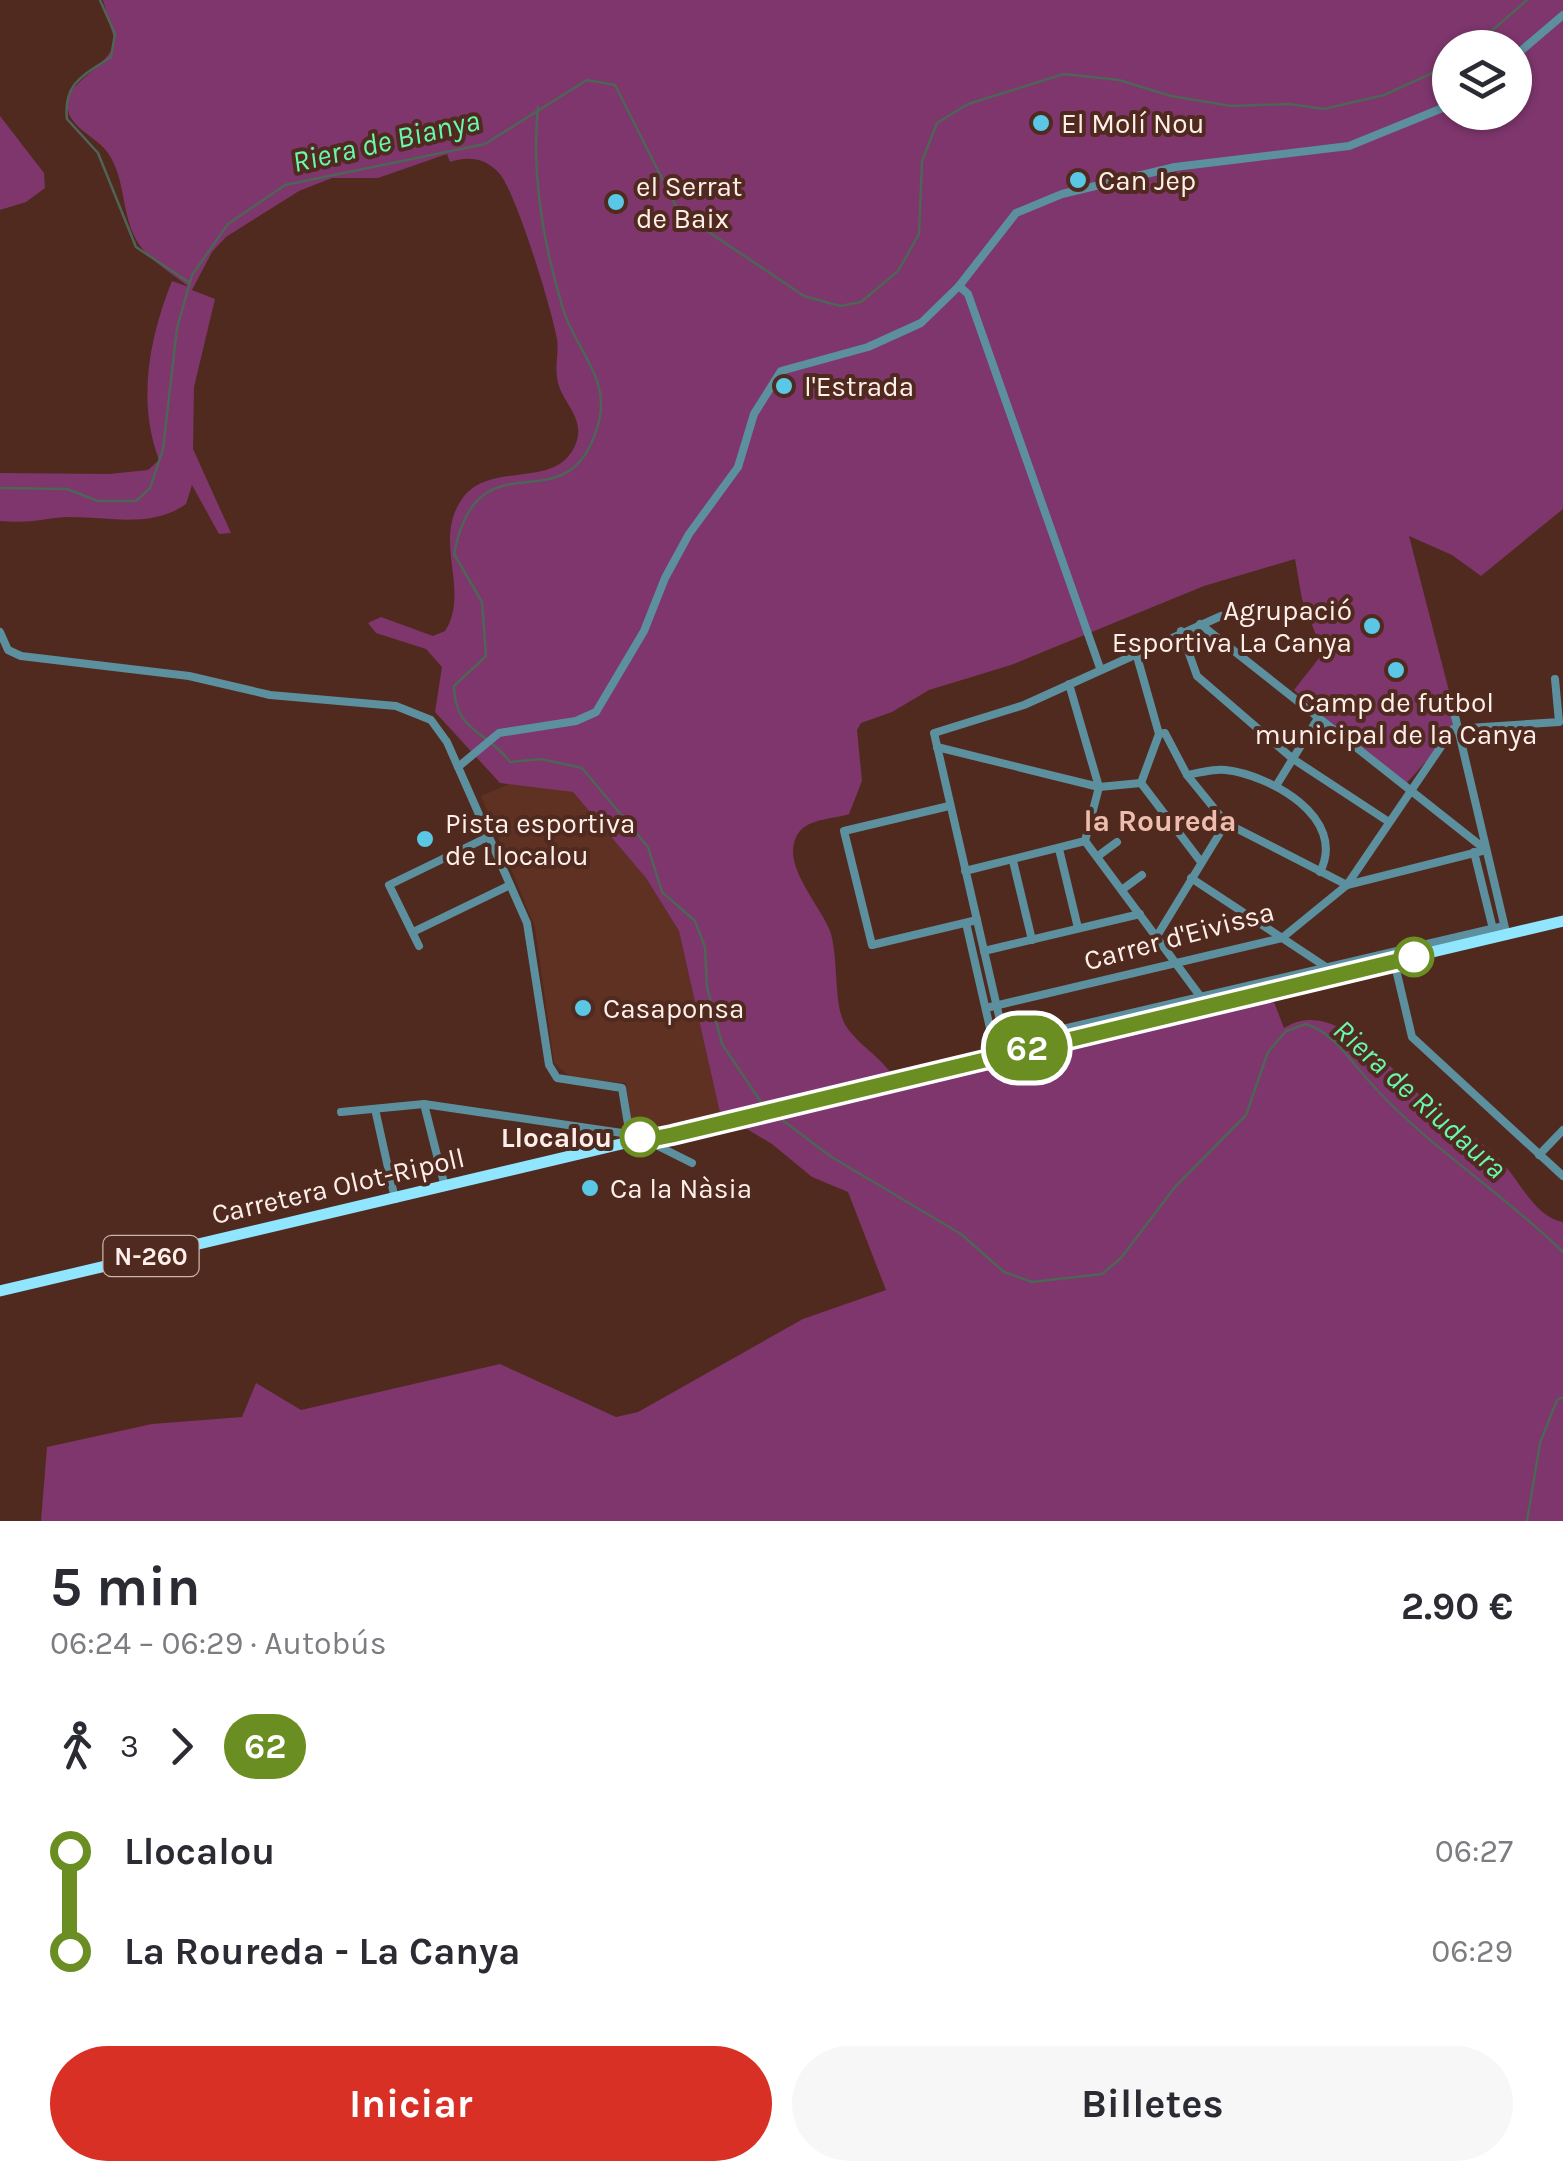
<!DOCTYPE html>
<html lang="es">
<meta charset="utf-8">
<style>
body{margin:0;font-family:Karla,sans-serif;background:#f7f7f7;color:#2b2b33;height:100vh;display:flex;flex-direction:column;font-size:38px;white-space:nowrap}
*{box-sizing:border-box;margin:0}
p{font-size:32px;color:#7c7c81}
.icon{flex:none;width:55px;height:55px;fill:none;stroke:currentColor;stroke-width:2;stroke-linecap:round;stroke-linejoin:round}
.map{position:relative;height:1521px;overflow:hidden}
.side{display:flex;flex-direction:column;background:#fff;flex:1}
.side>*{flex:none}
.badge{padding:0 20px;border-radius:32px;font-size:35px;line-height:65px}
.fabs{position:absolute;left:1432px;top:30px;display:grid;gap:20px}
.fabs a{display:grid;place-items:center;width:100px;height:100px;border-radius:50%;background:#fff;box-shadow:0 2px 8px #0004;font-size:50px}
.map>.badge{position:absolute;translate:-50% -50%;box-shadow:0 0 0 5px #fff}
.legs{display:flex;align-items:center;gap:15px;height:110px;padding:0 50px;font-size:32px}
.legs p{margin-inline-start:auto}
.summary{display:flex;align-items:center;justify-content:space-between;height:170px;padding:0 50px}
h1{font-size:55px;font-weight:700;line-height:75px}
.cta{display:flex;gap:20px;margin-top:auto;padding:20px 50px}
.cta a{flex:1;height:115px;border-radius:60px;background:#d93025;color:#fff;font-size:40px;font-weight:700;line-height:115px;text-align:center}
.cta a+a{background:#f7f7f7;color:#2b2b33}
ul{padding:0 50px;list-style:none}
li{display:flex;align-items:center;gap:35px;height:100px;font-size:38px}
li i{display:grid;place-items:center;width:15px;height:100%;margin:0 12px;background:currentColor}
li i::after{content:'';width:25px;height:25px;margin:-12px;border:8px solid;border-radius:50%;background:#fff}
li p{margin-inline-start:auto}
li:first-child i{background:linear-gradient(#0000 50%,currentColor 0)}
li:last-child i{background:linear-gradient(currentColor 50%,#0000 0)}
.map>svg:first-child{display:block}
.built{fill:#5f3123}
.green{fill:#7e366c;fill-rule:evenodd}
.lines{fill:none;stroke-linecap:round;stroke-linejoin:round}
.stream{stroke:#4e6456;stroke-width:2.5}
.street{stroke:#5c909f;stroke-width:8}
.primary{stroke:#90e6ff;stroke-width:11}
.line-1-casing{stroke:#fff;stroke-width:22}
.line-1{stroke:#6b8e23;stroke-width:15}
.poi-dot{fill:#5ac8e5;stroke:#502a1e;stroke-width:4}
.stop-1-dot{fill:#fff;stroke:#6b8e23;stroke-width:5}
.labels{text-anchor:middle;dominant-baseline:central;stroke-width:8;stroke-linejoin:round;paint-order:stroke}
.shield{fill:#502a1e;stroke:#cab4ad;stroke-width:2.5}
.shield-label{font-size:25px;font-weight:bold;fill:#feefea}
.poi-label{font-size:28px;fill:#feefea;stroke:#502a1e;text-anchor:start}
.street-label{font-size:28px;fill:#feefea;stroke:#502a1e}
.stop-label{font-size:28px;font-weight:bold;fill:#feefea;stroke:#502a1e;text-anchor:end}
.water-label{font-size:30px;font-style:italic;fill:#67f7ad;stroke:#502a1e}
.neighbourhood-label{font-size:30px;font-weight:bold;fill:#eebdae;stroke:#502a1e}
</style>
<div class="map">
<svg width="1563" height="1521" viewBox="0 0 1563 1521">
<rect width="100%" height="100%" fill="#502a1e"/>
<path class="built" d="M514 782 573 792 646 878 679 931 720 1113 638 1132 632 1128 626 1083 572 1078 554 1063 535 927 481 796Z"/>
<g class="green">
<path d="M103 0H1563V509L1481 576 1452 555 1409 536 1458 726 1403 787 1294 690 1323 653 1302 599 1295 559 1204 586 1011 665 929 690 892 712 861 723 857 730 862 781 849 814C828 821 801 817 794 843 787 871 821 907 830 931 839 956 833 1007 846 1026 859 1046 881 1056 893 1077L1267 984 1284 1028C1332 996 1389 1067 1420 1095 1445 1117 1474 1135 1498 1158 1518 1177 1534 1217 1563 1222V1521H41L47 1447 152 1424 242 1417 256 1383 301 1410 500 1364 616 1417 638 1412 803 1319 886 1290 848 1192 812 1177 772 1144 720 1113 679 931 646 878 573 792 500 783 435 712 442 667 426 649 376 633 368 623 381 617 433 636 445 631C471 591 432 541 462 499 491 458 561 493 577 440 584 415 559 400 557 377 555 364 559 351 557 339 552 310 516 192 499 173 485 158 469 156 450 162L447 154 378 178H332L299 191 226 237 212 252 192 290 215 299 194 387 193 449 231 533 219 534 192 485 186 504C147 532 97 513 55 518 34 521 21 523 0 521V473L109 474 148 470 159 460C137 402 149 338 172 281L189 287C173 274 147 259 137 241 121 214 126 179 108 153 96 135 63 126 68 100 72 79 106 69 115 42ZM1450 48H1515V112H1450Z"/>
<path d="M0 116 44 173 45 188 26 202 0 210Z"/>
</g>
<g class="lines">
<g class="stream">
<path d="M100 0 115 34 111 57C84 75 63 83 67 119L98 153 136 247 190 283"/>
<path d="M1472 48 1527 0"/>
<path d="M538 107C531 176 543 243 563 309 575 349 610 377 599 421 570 535 479 426 454 554L482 602 486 656 454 686C455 733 487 730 510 762L541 759 582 768 648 847 662 892 695 921 705 947 707 987 722 1044 763 1105"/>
<path d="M0 488 67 489 98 501H136L150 488 163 449 177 328 192 275 228 224 285 185 485 144 587 80 615 85 679 212 804 296 840 306 861 302 898 271 919 234 922 161 937 123 968 104 1064 74 1119 80 1171 96 1231 106 1289 104 1324 109 1384 95 1450 65"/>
<path d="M773 1113 830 1156 961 1234 1004 1272 1032 1282 1102 1274 1121 1258 1175 1187 1246 1115 1268 1052 1286 1031 1306 1024C1335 1034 1348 1058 1368 1080 1426 1146 1501 1191 1563 1252"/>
<path d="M1527 1521 1540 1443 1557 1400 1563 1397"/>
</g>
<g class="street">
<path d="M1515 56 1563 15"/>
<path d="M959 286 968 294 1100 668"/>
<path d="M1200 624 1486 850"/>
<path d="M1181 631 1197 676 1293 759 1389 822"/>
<path d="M0 632 8 650 21 656 189 676 270 695 396 706 431 720 447 742 527 923 549 1065 557 1078 622 1088 631 1142"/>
<path d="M1136 653 1159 734 1165 733 1187 775 1226 823 1347 885 1453 729 1559 722 1555 679"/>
<path d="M1451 699 1505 928"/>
<path d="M937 747 1099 787 1141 783 1159 734"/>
<path d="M458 767 499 733 576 721 596 712 644 631 665 578 689 534 738 467 754 414 781 371 868 347 921 323 959 286 1016 213 1062 194 1175 167 1349 146 1450 105"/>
<path d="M1187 775C1200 773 1213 768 1226 770 1269 775 1348 817 1320 872"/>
<path d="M1141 783 1201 862"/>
<path d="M1276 786 1318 718"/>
<path d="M949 806 844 831 872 945 977 920"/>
<path d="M1085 841 1200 996"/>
<path d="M1059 849 1078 928"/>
<path d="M1474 852 1493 929"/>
<path d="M1098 856 1117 842"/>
<path d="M1013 861 1032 940"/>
<path d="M965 871 1085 841 1099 787 1069 684"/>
<path d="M1191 878 1326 967"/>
<path d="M1123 889 1142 875"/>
<path d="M966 923 995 1050"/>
<path d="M413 932 510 885"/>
<path d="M1157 936 1226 823"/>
<path d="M419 946 389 885 488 837"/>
<path d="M984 951 1140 914"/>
<path d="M1394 961 1412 1037 1563 1176"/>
<path d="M986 1008 1282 938 1347 885 1486 850"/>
<path d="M1005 1042 934 733 1024 705 1221 616"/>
<path d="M994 1045 1504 926"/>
<path d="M424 1104 445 1187"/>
<path d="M375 1109 395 1199"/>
<path d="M341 1112 424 1104 629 1134"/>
<path d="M642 1138 692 1163"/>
<path d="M1539 1155 1563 1130"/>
<path d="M391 1174 440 1164"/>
</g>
<path class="primary" d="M0 1291 1563 921"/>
</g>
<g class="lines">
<defs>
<path id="line-1" d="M640 1137 647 1140 672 1135 1414 957"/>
</defs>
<use href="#line-1" class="line-1-casing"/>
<use href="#line-1" class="line-1"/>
</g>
<g class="poi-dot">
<circle cx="1041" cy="123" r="10"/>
<circle cx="1078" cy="180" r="10"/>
<circle cx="616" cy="202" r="10"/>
<circle cx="784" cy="386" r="10"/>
<circle cx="1372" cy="626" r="10"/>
<circle cx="1396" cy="670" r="10"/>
<circle cx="425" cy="839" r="10"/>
<circle cx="583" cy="1008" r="10"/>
<circle cx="590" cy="1188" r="10"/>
</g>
<g class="stop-1-dot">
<circle cx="1414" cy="957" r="18"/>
<circle cx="640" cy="1137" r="18"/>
</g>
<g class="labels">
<rect class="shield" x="103.5" y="1236" width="95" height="40" rx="8"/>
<g class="shield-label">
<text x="151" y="1256">N-260</text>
</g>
<g class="poi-label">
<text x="1061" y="123">El Molí Nou</text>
<text x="1098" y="180">Can Jep</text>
<text x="636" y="186">el Serrat<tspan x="636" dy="32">de Baix</tspan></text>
<text x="804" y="386">l'Estrada</text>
<text x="1352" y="610" text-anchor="end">Agrupació<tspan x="1352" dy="32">Esportiva La Canya</tspan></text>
<text x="1396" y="702" text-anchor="middle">Camp de futbol<tspan x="1396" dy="32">municipal de la Canya</tspan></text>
<text x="445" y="823">Pista esportiva<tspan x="445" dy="32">de Llocalou</tspan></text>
<text x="603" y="1008">Casaponsa</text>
<text x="610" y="1188">Ca la Nàsia</text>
</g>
<g class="street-label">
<text transform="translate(1179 936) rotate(-15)">Carrer d'Eivissa</text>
<text transform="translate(338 1186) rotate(-13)">Carretera Olot-Ripoll</text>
</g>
<g class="stop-label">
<text x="612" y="1137">Llocalou</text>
</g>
<g class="water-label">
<text transform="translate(386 141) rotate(-13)">Riera de Bianya</text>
<text transform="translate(1420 1099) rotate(42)">Riera de Riudaura</text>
</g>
<g class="neighbourhood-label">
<text x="1160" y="821">la Roureda</text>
</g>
</g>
</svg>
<div class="fabs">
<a><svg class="icon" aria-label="layers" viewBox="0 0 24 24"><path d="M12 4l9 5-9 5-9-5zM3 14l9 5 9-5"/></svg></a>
</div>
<b class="badge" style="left:1027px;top:1048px;background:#6b8e23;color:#fff">62</b>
</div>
<section class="side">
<div class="summary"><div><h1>5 min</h1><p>06:24 – 06:29 · Autobús</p></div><b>2.90 €</b></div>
<div class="legs"><svg class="icon" aria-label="walk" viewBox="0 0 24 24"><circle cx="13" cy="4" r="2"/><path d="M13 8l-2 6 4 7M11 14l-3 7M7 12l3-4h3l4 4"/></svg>3<svg class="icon" aria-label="forward" viewBox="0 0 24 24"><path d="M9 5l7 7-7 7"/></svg><b class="badge" style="background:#6b8e23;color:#fff">62</b></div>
<ul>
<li><i style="color:#6b8e23"></i><b>Llocalou</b><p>06:27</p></li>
<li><i style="color:#6b8e23"></i><b>La Roureda - La Canya</b><p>06:29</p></li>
</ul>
<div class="cta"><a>Iniciar</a><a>Billetes</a></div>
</section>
